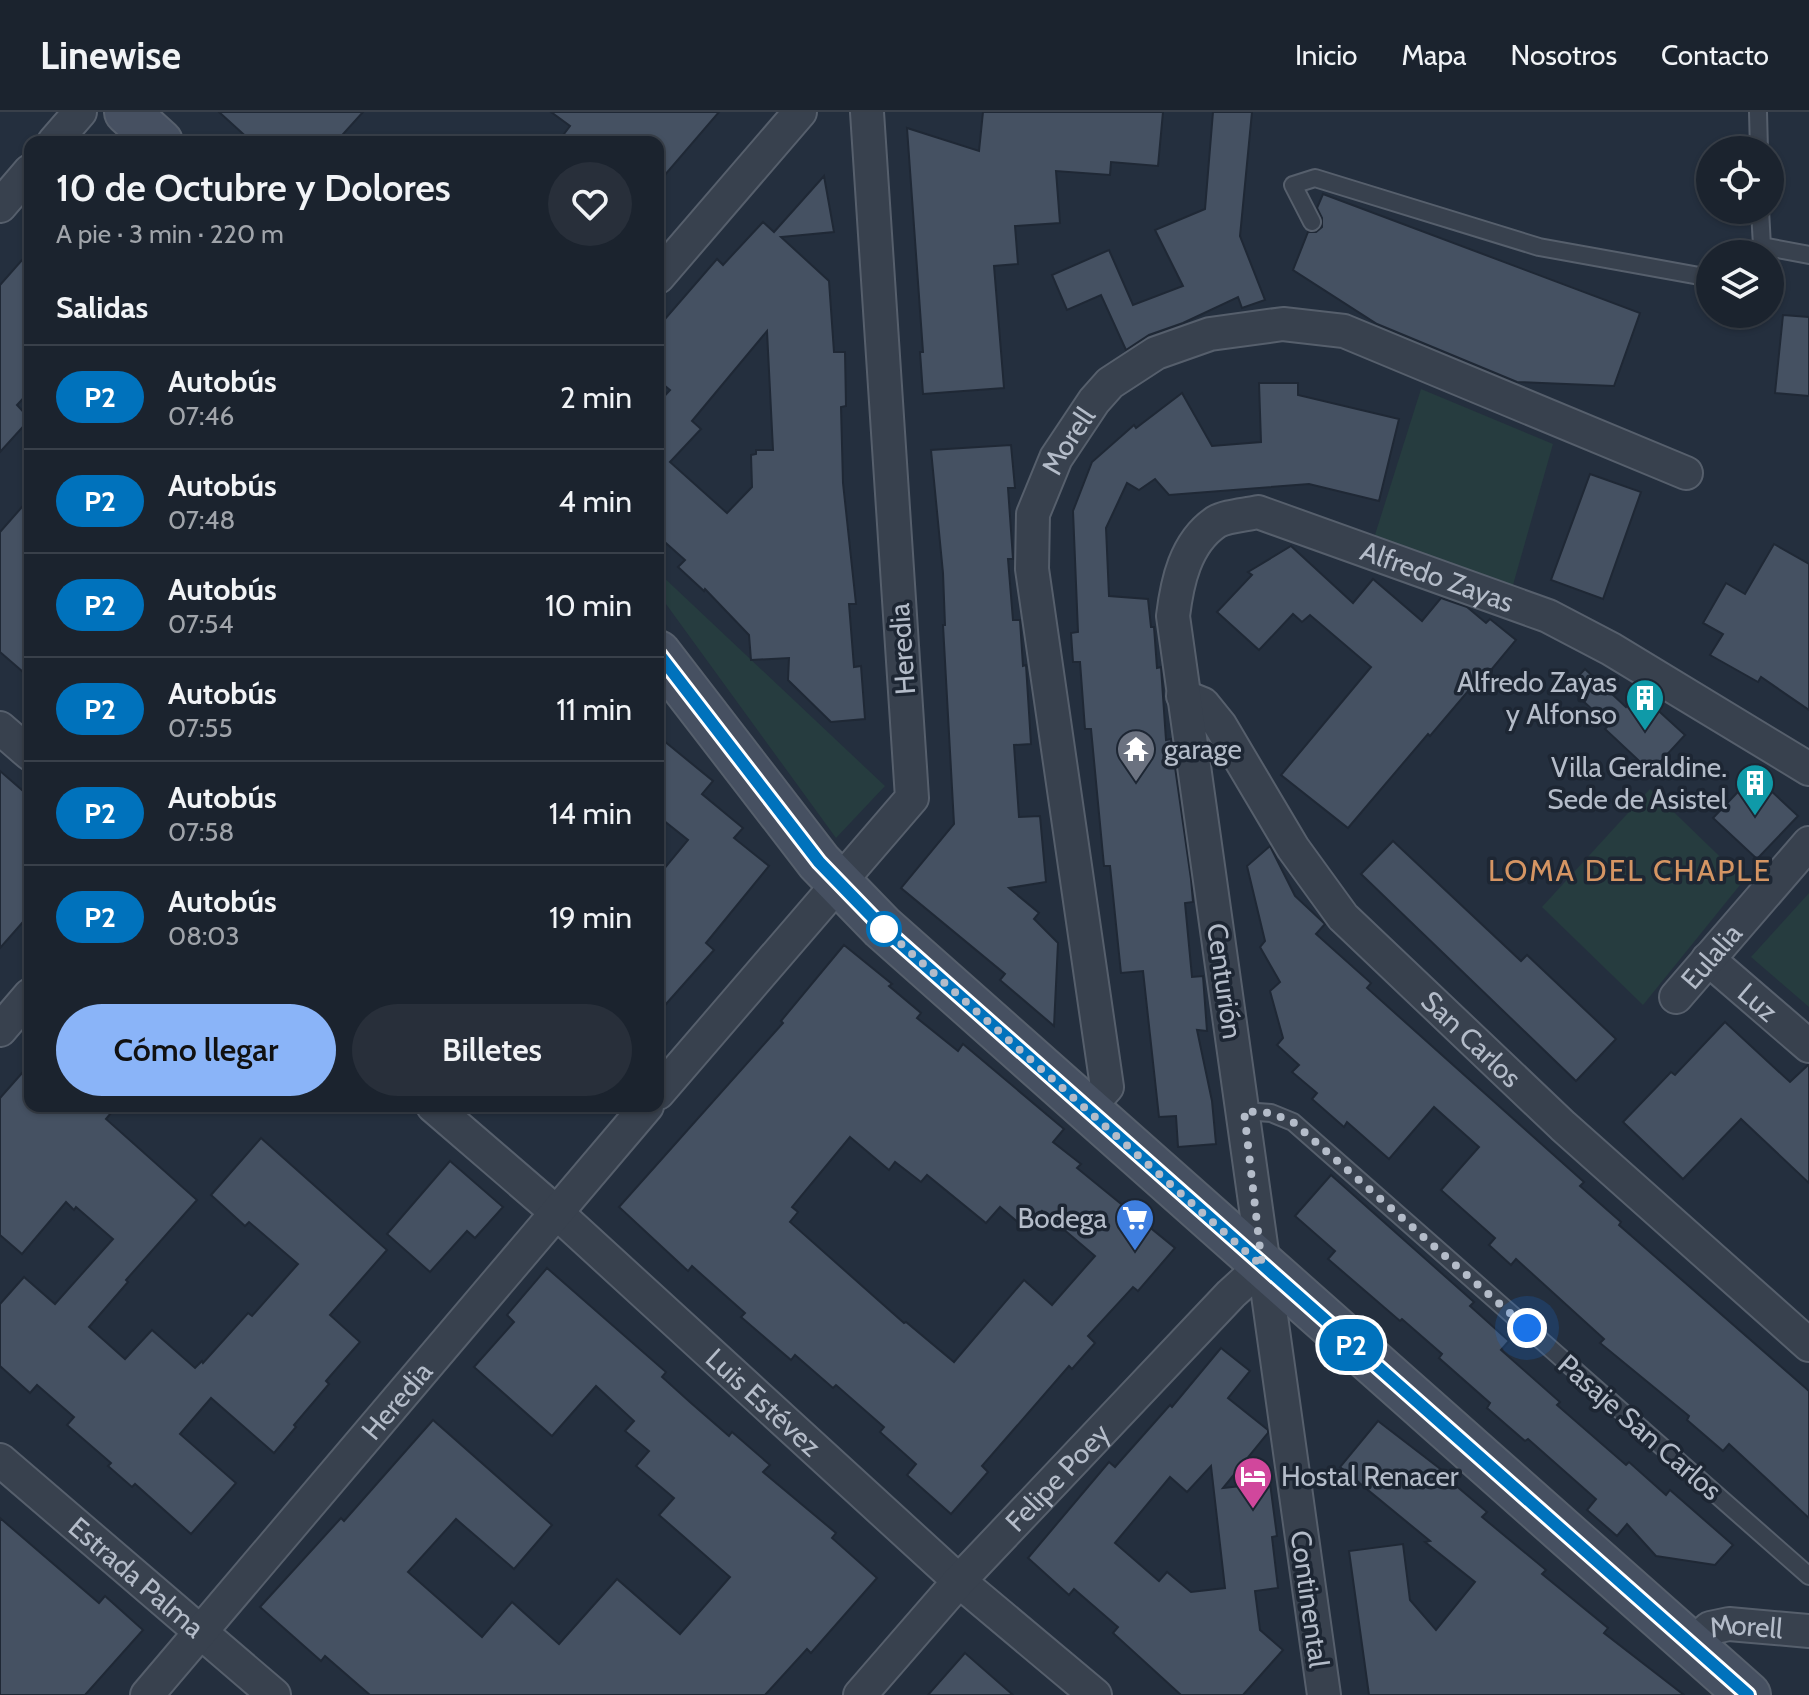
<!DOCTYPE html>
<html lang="es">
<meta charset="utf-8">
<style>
body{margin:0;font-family:Cabin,sans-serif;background:#282f3a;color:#f1f3f6;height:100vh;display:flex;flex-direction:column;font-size:30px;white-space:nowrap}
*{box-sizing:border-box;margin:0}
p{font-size:26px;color:#a0a4aa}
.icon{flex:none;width:44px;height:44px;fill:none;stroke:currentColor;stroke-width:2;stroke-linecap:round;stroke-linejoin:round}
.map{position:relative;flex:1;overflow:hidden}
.sheet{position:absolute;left:24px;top:24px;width:640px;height:976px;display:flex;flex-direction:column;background:#1b232e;border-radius:16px;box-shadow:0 2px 6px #0004,0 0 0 2px #39404a}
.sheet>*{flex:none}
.badge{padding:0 16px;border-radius:26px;font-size:28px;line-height:52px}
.controls{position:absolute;left:1696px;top:24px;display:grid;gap:16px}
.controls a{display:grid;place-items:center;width:88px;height:88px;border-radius:50%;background:#1b232e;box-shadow:0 2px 6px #0004,0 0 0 2px #39404a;font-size:40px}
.you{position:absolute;width:40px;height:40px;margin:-20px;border:6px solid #fff;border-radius:50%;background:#1a73e8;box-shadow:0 0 0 12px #1a73e833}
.map>.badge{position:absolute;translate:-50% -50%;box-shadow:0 0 0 4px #fff}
h2{padding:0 32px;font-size:30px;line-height:72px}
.round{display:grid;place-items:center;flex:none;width:84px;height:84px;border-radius:42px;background:#282f3a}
.summary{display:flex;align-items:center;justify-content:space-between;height:136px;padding:0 32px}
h1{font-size:38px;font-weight:600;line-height:60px}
.cta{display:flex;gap:16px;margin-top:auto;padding:16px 32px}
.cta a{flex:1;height:92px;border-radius:48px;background:#8ab4f8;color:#111;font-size:32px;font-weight:600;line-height:92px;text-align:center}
.cta a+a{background:#282f3a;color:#f1f3f6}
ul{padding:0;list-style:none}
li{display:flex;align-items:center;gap:24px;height:104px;padding:0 32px;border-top:2px solid #39404a}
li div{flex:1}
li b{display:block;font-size:30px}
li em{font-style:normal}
li .badge{min-width:88px;font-weight:700;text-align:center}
header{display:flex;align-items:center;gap:48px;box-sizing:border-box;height:112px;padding:0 40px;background:#1b232e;border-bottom:2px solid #39404a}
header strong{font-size:38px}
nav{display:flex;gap:44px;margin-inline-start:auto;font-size:28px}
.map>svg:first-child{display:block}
.green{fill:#263c3f}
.building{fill:#455162;stroke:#1f2835;stroke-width:2;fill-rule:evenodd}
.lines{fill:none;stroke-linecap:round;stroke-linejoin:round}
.service-casing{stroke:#565f6c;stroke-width:20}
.minor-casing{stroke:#565f6c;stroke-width:36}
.secondary-casing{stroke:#565f6c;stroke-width:48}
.service{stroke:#38414e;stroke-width:16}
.minor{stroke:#38414e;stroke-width:32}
.secondary{stroke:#465061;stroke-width:44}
.line-casing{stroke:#fff;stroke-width:18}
.line{stroke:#0072bc;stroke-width:12}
.walk{stroke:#b4bcc9;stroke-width:8;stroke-dasharray:0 14.4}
.stop-dot{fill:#fff;stroke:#0072bc;stroke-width:4}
.labels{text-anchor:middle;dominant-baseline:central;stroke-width:7;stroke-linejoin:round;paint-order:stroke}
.street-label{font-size:28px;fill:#b4bcc9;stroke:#1d2633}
.poi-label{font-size:28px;fill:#b4bcc9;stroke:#1d2633;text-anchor:end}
.neighbourhood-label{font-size:30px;letter-spacing:2px;fill:#d59563;stroke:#1d2633}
</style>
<header>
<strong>Linewise</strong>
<nav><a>Inicio</a><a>Mapa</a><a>Nosotros</a><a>Contacto</a></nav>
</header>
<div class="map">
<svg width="1809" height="1583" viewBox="0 0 1809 1583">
<rect width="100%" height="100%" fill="#242f3e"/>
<g class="green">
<path d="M1421 277 1553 332 1513 473 1374 426Z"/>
<path d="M658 460 885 674 836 726 658 481Z"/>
<path d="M1650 677 1744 768 1643 893 1542 795Z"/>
<path d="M1809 781V895L1751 845Z"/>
</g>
<g class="building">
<path d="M219 0H363L336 30H252Z"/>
<path d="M551 0H719L658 71V30H558L570 14Z"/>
<path d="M983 0H1163L1158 54 1111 50 1110 63 1056 59 1060 111 1015 114 1018 152 994 154 1004 276 923 282 920 240H923L907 16 979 39Z"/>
<path d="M1213 0H1252L1240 124 1265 188 1242 196 1238 185 1183 211 1149 223 1126 238 1101 183 1067 198 1052 163 1109 138 1133 193 1183 174 1155 118 1205 97Z"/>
<path d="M824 64 834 120 781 125 829 169 834 240H845L846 294 841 295 843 371 856 492H849L854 555 861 554 865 607 831 610 788 568 789 546 751 548 749 523 705 477 704 479 678 455 685 448 658 424V291L670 278 658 268V215L717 147 723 153 763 110 774 120ZM767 219 773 338H756V342L751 343 752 375 727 401 670 350 701 317 692 309Z"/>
<path d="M1323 82 1640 201 1614 274 1517 270 1377 212 1293 158 1308 120H1316L1322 115V106L1317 96Z"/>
<path d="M30 139V279L17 293 30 307 0 340V173Z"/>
<path d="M1783 203 1809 205V284L1775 281Z"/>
<path d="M1259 271H1298V283L1399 307 1379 389 1309 372 1169 383 1155 367 1139 378 1127 371 1106 416 1109 484 1148 487 1151 515H1154L1157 556 1161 555 1166 628 1171 627 1191 767 1193 790 1185 791 1192 865 1203 864 1207 919 1197 918 1212 989 1216 1032 1178 1035 1176 1004 1159 1005 1143 859 1121 861 1110 754H1104L1091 617H1085L1080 550H1073L1071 521 1078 520 1073 399 1092 350 1134 313 1136 316 1182 281 1212 334 1261 330Z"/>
<path d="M1011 333 1015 376H1008L1013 447H1008L1013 508H1020L1023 554 1026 553 1031 632 1014 633 1019 705 1040 704 1046 770 1009 776 1039 801 1034 807 1058 831 1054 914 1000 868 1005 862 901 776 954 712 943 513H945L943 461 931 338Z"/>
<path d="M1590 362 1641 380 1603 487 1551 468Z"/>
<path d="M30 386V566L0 540V420Z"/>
<path d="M1774 432 1809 452V598L1761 565 1758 570 1710 543 1723 522 1703 511 1726 471 1745 482Z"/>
<path d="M1291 434 1353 491 1373 467 1422 509 1441 486 1467 495 1486 511 1490 507 1516 528 1472 581 1469 578 1430 624 1428 622 1348 716 1281 663 1371 555 1310 503 1302 510 1293 502 1259 538 1217 500 1252 463 1248 460Z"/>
<path d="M1585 557 1626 595 1639 581 1685 623 1651 660 1605 617 1609 613 1568 575Z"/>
<path d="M658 624 713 669 702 682 743 716 734 726 769 754 706 831 714 838 658 901V764L688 728 658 704Z"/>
<path d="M0 659 30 685V802L0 836Z"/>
<path d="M1754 663 1798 704 1757 747 1713 706Z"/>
<path d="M1393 729 1521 849 1527 843 1616 927 1576 969 1361 762Z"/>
<path d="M1270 734 1295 784 1325 812 1316 822 1371 871 1367 876 1584 1070 1580 1074 1621 1110 1619 1113 1809 1279V1406L1729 1332 1723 1339 1687 1308 1689 1304 1600 1231 1604 1227 1516 1147 1511 1153 1489 1133 1495 1126 1441 1078 1479 1035 1434 995 1389 1047 1347 1010 1344 1015 1312 987 1317 981 1292 960 1299 953 1277 933 1283 926 1270 879 1280 870 1260 835 1265 829 1247 754Z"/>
<path d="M844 833 892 872 889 874 921 901 917 906 958 939 963 932 1064 1017 1053 1030 1081 1052 1077 1056 1175 1136 1138 1179 1133 1175 1088 1224 1095 1231 1072 1257 1069 1254 982 1354 988 1360 951 1402 907 1363 916 1352 880 1320 884 1315 836 1273 833 1276 795 1243 791 1248 741 1205 745 1201 692 1154 688 1159 619 1095 783 911 781 909ZM850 1025 889 1058 895 1050 921 1070 927 1063 986 1111 1000 1095 1027 1118 1042 1099 1095 1144 1052 1193 1024 1168 954 1250 906 1210 904 1211 790 1110 798 1100 792 1095Z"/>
<path d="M1725 910 1790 970 1809 952V1071L1741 1007 1683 1067 1623 1010 1671 960 1675 963Z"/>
<path d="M30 952V994H117L106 1007 197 1088 126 1168 128 1170 89 1215 125 1247 152 1218 195 1256 202 1249 203 1251 248 1201 252 1204 298 1152 249 1110 245 1114 211 1083 261 1026 387 1138 330 1203 360 1230 326 1269 329 1272 294 1313 296 1315 274 1341 211 1286 180 1322 236 1371 191 1422 135 1372 132 1375 108 1354 111 1351 67 1313 74 1305 37 1273 30 1281 0 1254V1192L24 1165 55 1192 113 1127 76 1095 74 1098 66 1090 22 1142 0 1123V986Z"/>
<path d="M450 1049 503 1095 475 1126 467 1119 430 1160 387 1122Z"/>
<path d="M1331 1063 1474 1190 1470 1194 1509 1229 1501 1238 1560 1290 1557 1293 1626 1353 1629 1350 1666 1383 1670 1378 1733 1433 1715 1453 1656 1444 1627 1412 1617 1424 1587 1398 1596 1387 1528 1327 1525 1329 1487 1296 1490 1291 1439 1246 1442 1242 1402 1207 1400 1209 1328 1147 1335 1139 1295 1104Z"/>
<path d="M547 1156 666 1260 662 1265 691 1291 729 1324 732 1320 770 1353 763 1360 836 1421 832 1426 877 1466 811 1541 807 1537 765 1583H370L325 1544 321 1549 260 1495 341 1406 344 1409 433 1308 552 1413 514 1457 456 1407 408 1460 482 1525 512 1490 559 1532 617 1467 680 1522 730 1465 659 1403 674 1386 636 1354 649 1339 625 1319 634 1309 596 1274 552 1324 474 1255 514 1210 507 1203Z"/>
<path d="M1221 1236 1250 1259 1228 1286 1268 1318V1321L1223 1376 1270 1371 1277 1424 1272 1425 1278 1476 1255 1479 1260 1518 1283 1538 1243 1583H1181L1113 1521 1118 1515 1074 1477 1069 1483 1028 1446 1109 1350 1115 1355 1170 1293 1172 1295ZM1211 1354 1225 1476 1191 1480 1167 1460 1159 1469 1115 1431 1170 1365 1187 1380Z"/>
<path d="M1378 1309 1456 1369 1454 1372 1487 1400 1482 1405 1546 1458 1542 1462 1608 1516 1604 1521 1684 1583H1369L1349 1439 1403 1432 1410 1488 1436 1518 1475 1470 1425 1430 1430 1429 1340 1355Z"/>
<path d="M0 1406 99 1491 105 1484 143 1518 85 1583H0Z"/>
<path d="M965 1541 1013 1583H928Z"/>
</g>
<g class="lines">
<defs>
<g id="service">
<path d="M1758 0 1759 38"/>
<path d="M1760 98 1762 134 1809 143"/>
<path d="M1312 110 1293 73 1315 66 1539 135 1705 165 1710 163"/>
<path d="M1244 999 1271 1001 1293 1010 1809 1464"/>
</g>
<g id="minor">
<path d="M54 30 80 0"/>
<path d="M0 94 30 59"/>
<path d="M658 165 800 0"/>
<path id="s1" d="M1183 584 1203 592 1220 613 1293 736 1343 805 1563 1014 1809 1233"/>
<path d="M0 616 30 642"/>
<path id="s2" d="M1708 847 1809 934"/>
<path id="s3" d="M1676 885 1809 731"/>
<path d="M0 918 30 883"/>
<path d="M658 981 912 686 867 0"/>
<path id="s4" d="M433 994 556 1100 959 1469 1095 1583"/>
<path id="s5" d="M1088 996 1107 975 1032 457 1033 402 1056 346 1094 289 1110 271 1156 241 1210 222 1283 212 1344 219 1686 361"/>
<path id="s6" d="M0 1348 274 1583"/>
<path id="s7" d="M1691 1533 1710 1516 1729 1512 1809 1519"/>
<path id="s8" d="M147 1583 647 994"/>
<path id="s9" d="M860 1583 959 1469 1231 1182 1262 1154"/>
<path id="s10" d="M1324 1583 1173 504C1177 471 1185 431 1216 410 1226 404 1245 403 1258 400L1548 504 1611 537 1809 657"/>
</g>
<g id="secondary">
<path d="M127 0 160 30"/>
<path d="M658 541 819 750 882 815 1748 1583"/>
</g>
</defs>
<use href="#service" class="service-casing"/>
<use href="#minor" class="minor-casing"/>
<use href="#secondary" class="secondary-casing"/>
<use href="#service" class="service"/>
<use href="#minor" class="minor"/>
<use href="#secondary" class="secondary"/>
</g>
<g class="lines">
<defs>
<path id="line" d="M658 541 819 750 882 815 1748 1583"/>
</defs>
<use href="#line" class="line-casing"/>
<use href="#line" class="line"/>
<path class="walk" d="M884 817 882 815 1262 1154 1244 999 1271 1001 1293 1010 1527 1216"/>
</g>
<defs>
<symbol id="building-pin" viewBox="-11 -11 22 30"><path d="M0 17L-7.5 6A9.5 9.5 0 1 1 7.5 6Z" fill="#0f9aa8" stroke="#1d2633"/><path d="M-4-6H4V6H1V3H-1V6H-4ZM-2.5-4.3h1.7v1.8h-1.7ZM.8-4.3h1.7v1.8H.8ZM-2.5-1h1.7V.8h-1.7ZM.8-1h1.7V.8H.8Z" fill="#fff"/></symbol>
<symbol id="temple-pin" viewBox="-11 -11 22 30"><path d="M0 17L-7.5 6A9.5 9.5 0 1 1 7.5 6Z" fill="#6b7280" stroke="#1d2633"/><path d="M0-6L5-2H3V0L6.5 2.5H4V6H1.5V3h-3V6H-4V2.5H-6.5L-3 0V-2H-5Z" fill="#fff"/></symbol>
<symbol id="supermarket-pin" viewBox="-11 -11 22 30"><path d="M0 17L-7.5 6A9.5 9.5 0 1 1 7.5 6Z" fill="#3f7fe0" stroke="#1d2633"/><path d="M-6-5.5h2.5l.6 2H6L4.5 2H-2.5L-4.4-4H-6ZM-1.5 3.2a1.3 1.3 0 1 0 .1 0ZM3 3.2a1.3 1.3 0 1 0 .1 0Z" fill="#fff"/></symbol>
<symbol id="hotel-pin" viewBox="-11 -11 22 30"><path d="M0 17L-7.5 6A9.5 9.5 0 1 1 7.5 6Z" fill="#d1479c" stroke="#1d2633"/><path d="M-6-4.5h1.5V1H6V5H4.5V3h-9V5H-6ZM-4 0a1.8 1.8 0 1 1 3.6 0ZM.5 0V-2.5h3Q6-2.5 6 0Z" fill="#fff"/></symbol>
</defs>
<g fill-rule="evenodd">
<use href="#building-pin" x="1623" y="564" width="44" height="60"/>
<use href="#temple-pin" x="1114" y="615" width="44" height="60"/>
<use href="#building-pin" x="1733" y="649" width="44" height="60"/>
<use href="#supermarket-pin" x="1113" y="1084" width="44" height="60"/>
<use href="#hotel-pin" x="1231" y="1342" width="44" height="60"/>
</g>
<circle class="stop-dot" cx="884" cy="817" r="16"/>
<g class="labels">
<g class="street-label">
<text stroke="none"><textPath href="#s5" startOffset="688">Morell</textPath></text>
<text stroke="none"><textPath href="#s10" startOffset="1430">Alfredo Zayas</textPath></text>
<text transform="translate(902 537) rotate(-94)">Heredia</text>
<text stroke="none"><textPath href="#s3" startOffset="54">Eulalia</textPath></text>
<text transform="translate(1225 869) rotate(82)">Centurión</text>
<text stroke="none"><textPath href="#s2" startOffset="66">Luz</textPath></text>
<text stroke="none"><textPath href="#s1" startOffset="454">San Carlos</textPath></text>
<text stroke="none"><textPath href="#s8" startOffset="386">Heredia</textPath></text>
<text stroke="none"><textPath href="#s4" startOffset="444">Luis Estévez</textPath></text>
<text transform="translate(1640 1315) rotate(41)">Pasaje San Carlos</text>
<text stroke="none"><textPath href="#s9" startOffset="294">Felipe Poey</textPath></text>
<text stroke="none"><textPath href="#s6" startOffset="180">Estrada Palma</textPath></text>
<text transform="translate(1310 1487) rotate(82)">Continental</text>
<text stroke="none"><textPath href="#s7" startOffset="62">Morell</textPath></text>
</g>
<g class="poi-label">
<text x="1617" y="570">Alfredo Zayas<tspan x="1617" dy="32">y Alfonso</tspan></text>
<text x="1164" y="637" text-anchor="start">garage</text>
<text x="1727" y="655">Villa Geraldine.<tspan x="1727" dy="32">Sede de Asistel</tspan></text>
<text x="1107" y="1106">Bodega</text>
<text x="1281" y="1364" text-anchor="start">Hostal Renacer</text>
</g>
<g class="neighbourhood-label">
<text x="1630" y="758">LOMA DEL CHAPLE</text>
</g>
</g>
</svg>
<div class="controls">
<a><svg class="icon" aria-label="locate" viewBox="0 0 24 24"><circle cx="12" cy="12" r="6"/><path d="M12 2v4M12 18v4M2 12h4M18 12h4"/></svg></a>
<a><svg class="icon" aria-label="layers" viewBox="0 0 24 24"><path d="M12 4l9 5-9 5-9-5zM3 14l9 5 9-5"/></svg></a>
</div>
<div class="you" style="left:1527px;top:1216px"></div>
<b class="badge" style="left:1351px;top:1233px;background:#0072bc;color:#fff">P2</b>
<section class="sheet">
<div class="summary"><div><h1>10 de Octubre y Dolores</h1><p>A pie · 3 min · 220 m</p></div><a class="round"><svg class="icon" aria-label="heart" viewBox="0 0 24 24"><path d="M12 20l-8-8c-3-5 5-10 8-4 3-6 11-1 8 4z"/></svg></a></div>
<h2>Salidas</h2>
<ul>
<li><span class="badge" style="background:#0072bc;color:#fff">P2</span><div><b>Autobús</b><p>07:46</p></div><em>2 min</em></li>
<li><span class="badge" style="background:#0072bc;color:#fff">P2</span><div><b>Autobús</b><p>07:48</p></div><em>4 min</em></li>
<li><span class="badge" style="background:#0072bc;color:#fff">P2</span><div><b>Autobús</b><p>07:54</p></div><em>10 min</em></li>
<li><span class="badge" style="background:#0072bc;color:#fff">P2</span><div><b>Autobús</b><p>07:55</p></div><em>11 min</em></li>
<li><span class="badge" style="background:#0072bc;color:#fff">P2</span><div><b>Autobús</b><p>07:58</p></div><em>14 min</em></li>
<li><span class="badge" style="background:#0072bc;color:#fff">P2</span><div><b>Autobús</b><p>08:03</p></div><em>19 min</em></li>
</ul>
<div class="cta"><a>Cómo llegar</a><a>Billetes</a></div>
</section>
</div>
